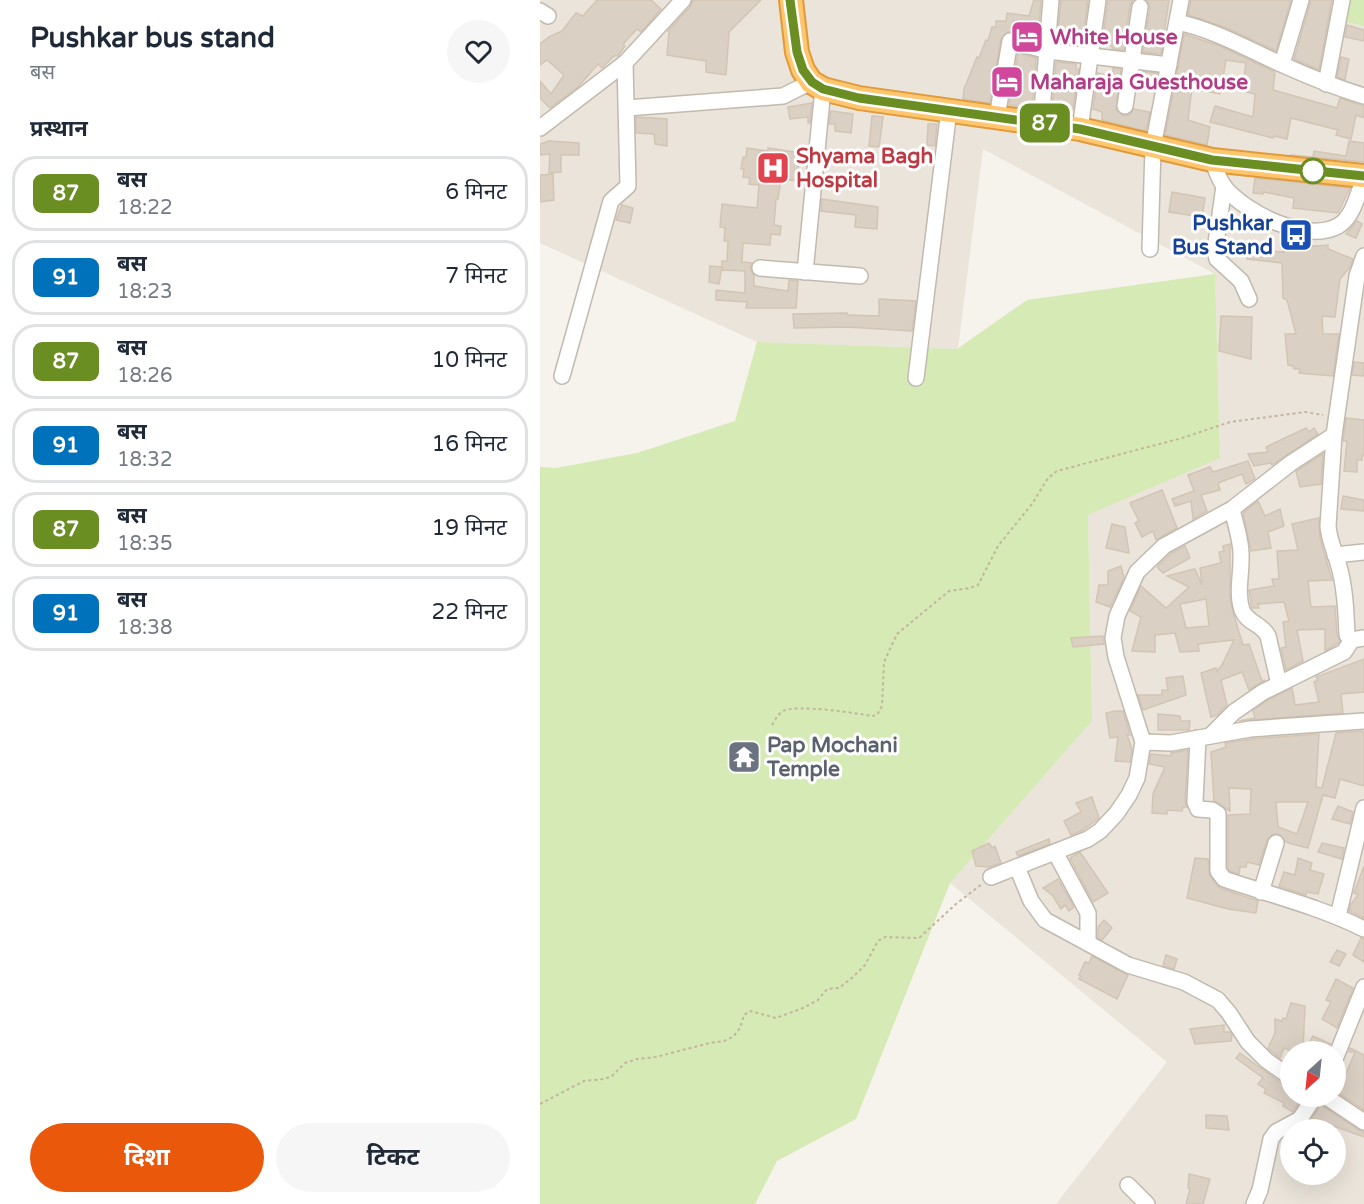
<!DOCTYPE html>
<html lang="hi">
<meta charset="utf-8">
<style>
body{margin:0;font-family:"Varela Round","Noto Sans Devanagari",sans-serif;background:#f6f6f7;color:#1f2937;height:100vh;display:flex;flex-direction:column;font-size:22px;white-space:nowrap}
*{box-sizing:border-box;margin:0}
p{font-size:20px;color:#747a83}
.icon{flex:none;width:33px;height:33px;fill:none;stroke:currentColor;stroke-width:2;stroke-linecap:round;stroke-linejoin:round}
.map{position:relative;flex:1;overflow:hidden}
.panel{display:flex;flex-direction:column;background:#fff;width:540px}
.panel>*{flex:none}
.badge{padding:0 12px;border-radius:9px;font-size:21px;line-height:39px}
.needle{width:39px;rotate:207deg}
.fabs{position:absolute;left:740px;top:1041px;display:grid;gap:12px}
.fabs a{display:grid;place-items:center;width:66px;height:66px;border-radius:50%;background:#fff;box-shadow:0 6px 24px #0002;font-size:30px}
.map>.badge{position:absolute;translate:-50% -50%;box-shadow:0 0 0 3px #fff}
h2{padding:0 30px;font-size:22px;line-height:54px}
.round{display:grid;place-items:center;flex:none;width:63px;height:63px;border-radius:32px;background:#f6f6f7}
.summary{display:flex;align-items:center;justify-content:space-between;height:102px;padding:0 30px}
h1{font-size:28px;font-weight:700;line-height:45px}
.cta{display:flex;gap:12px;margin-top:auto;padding:12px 30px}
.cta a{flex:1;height:69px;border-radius:36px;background:#ea580c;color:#fff;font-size:24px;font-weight:700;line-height:69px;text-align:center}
.cta a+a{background:#f6f6f7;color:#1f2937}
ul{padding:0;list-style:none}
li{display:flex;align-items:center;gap:18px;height:75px;margin:0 12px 9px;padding:0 18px;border:3px solid #e0e1e3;border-radius:24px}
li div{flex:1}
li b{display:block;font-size:22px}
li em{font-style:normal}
li .badge{min-width:66px;font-weight:700;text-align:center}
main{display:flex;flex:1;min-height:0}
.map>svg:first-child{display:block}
.residential{fill:#eae4da;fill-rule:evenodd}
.green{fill:#d5eab4}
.building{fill:#dbd0c4;stroke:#d3c5b4;stroke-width:1.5;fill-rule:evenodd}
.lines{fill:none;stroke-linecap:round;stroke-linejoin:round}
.minor-casing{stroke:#c2baae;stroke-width:18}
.highway-casing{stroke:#e19a3a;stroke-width:26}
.path{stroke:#c4b59e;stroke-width:2;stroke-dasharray:3 3;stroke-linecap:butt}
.minor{stroke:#fff;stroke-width:15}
.highway{stroke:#ffc66e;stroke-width:22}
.line-casing{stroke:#fff;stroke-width:14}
.line{stroke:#6b8e23;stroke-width:9}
.stop-dot{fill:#fff;stroke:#6b8e23;stroke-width:3}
.labels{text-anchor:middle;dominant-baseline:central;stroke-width:6;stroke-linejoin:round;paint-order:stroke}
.hotel-label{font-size:21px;font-weight:bold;fill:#b23c85;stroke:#fff;text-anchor:start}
.health-label{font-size:21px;font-weight:bold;fill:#be3a42;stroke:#fff;text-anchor:start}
.transit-label{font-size:21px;font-weight:bold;fill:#164399;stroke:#fff;text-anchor:end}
.worship-label{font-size:21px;font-weight:bold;fill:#5b616d;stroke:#fff;text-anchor:start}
</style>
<main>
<section class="panel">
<div class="summary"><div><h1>Pushkar bus stand</h1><p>बस</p></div><a class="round"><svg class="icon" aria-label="heart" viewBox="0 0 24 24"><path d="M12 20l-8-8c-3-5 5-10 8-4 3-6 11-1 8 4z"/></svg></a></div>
<h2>प्रस्थान</h2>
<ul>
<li><span class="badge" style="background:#6b8e23;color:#fff">87</span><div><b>बस</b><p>18:22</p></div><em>6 मिनट</em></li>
<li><span class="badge" style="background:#0072bc;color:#fff">91</span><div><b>बस</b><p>18:23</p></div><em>7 मिनट</em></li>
<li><span class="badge" style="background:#6b8e23;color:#fff">87</span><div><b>बस</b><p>18:26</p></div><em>10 मिनट</em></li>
<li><span class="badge" style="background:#0072bc;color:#fff">91</span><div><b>बस</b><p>18:32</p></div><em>16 मिनट</em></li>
<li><span class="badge" style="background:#6b8e23;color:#fff">87</span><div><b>बस</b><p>18:35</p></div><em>19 मिनट</em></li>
<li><span class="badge" style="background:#0072bc;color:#fff">91</span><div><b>बस</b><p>18:38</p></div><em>22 मिनट</em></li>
</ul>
<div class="cta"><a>दिशा</a><a>टिकट</a></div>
</section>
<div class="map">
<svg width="824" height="1204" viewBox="0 0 824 1204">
<rect width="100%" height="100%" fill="#f6f2ec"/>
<path class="residential" d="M0 0H824V1204H516L627 1062 410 883 552 721 548 515 680 458 675 274 443 149 418 349 217 342 0 243ZM750 1052H795V1096H750ZM750 1130H795V1174H750Z"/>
<g class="green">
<path d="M805 0H824V26L803 21Z"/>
<path d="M675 274 680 458 548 515 552 721 410 883 316 1119 237 1161 215 1204H0V467L16 468 97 453 195 421 217 342 417 349 487 300Z"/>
</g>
<g class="building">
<path d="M57 0H111L121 9 101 32 97 29 83 44 85 46 78 56H74L62 68 58 64 38 87 10 108 0 98V81L11 94 24 75 7 60 0 65V44L9 37 22 31 36 13 43 16Z"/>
<path d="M153 0H221L189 32 186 75 166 72V61L127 55 129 32 128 31 150 7Z"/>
<path d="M494 0H501L499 27 489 26 488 36 468 32 461 39 450 103 423 99 424 89 437 57 439 58 446 40 448 41 452 27H456V21H466L467 13 489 16Z"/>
<path d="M521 0H548L543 38 532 37 533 38H530L531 44 517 42Z"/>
<path d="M568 0H593L590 6 584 50 572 49V46L562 44Z"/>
<path d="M607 0H629L621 54 603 52 610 8Z"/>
<path d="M651 0H751L736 51 687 28 648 15Z"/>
<path d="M771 0H792L779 70 754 59Z"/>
<path d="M807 25 824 30V41L805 37Z"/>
<path d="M644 34 680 46 735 72 733 90 797 108 800 98 824 106V118L816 115 811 139 796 135 798 130 751 118 747 139 734 136 733 138 670 122 675 106 713 117 715 94 702 91 706 63 686 60 680 94 652 89 648 120 670 127 667 145 625 135Z"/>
<path d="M478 53 496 58 492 109 469 105Z"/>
<path d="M801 57 809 59 805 80 797 77Z"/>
<path d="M516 62 536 64V69H539L532 114 512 111Z"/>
<path d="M573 68 581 69 576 110 584 116 589 115 594 109 610 112 606 131 562 120V112L553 109 558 73 573 77Z"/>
<path d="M600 71 617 73 614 89 598 87Z"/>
<path d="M272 103 270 123H268V117L250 119 248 107Z"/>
<path d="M291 111 313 114 311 133 295 131V124H289Z"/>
<path d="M332 116 343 117 339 147 329 146Z"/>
<path d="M96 117 127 119V146L115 144 114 134 96 133Z"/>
<path d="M388 124H397L395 146 387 145Z"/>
<path d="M9 141 39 143V155H21V172L9 173 10 154 0 155V144Z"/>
<path d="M809 141 824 143V162L750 155 773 157 774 151 806 156Z"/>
<path d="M207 148 228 151V148L260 153 257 181 241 179 238 199H236L234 225 241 226 240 235 231 234 230 245 203 243 202 262 212 263 210 268 214 276V286L248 291 249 280 258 281 256 308H206L207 302 176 300V290L205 293V271L182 270V261H187L188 241H184L185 228 180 227 182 204 217 208 219 185 209 184 210 178 203 177 204 169H201L203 157H206Z"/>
<path d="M13 174 14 200 0 202V175Z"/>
<path d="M715 178 810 188 798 213 753 208 754 198 723 192V194L713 193Z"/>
<path d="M632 192 665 198 662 217 629 212Z"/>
<path d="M282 199 338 207 337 229 315 227 316 215 281 211Z"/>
<path d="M82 205 93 208 90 223 76 220Z"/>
<path d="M817 221 822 224 816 238 806 234Z"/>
<path d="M745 245 777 246 788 245V249L813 259 810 267 800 279 795 317 782 316 783 334H799L793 376 759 373 760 369H754L753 366 748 365 745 334H756L747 300 743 298 742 263 707 259 708 250 744 252Z"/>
<path d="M170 266 182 267 179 284 169 282Z"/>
<path d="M339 299 376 301 372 331 308 327 254 328 253 314 307 313 308 315 339 316Z"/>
<path d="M681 316 712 317 711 359 679 351Z"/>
<path d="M814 362 824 363V376L812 375Z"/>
<path d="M806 418 824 420V456L822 455V460H817V472L804 471 807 441H803Z"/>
<path d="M766 428 769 432 774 428 778 434 732 465 731 463 714 466 708 454 728 452 726 447Z"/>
<path d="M783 454 781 484 760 487 756 471Z"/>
<path d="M708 461 715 479 706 484 702 474 678 483 680 490 661 495 667 511 653 519 651 501 635 506 632 499 654 491 648 475 670 467 673 472Z"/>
<path d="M622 490 637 528 616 540 613 531 602 537 595 523 599 521 590 503Z"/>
<path d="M803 496 824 500V511L801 509Z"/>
<path d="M718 501 725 516 740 509 744 526 728 532 731 548 711 551 703 513Z"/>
<path d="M779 518 780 538 792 580 768 581 771 607 795 606 797 635 800 641 797 644 785 651V629L757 630 763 661 746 670 741 648 746 647 743 622 749 621 744 602 718 604 719 608H712L709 590 734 586 732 579H739L737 551 758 550 752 524Z"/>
<path d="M572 524 585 527 589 553 566 548Z"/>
<path d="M690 544V597L693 612 703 645 709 644 722 681 725 680 709 690 702 672 681 680 687 705 677 715 671 717 661 673 676 668 677 671 682 665 694 640 658 644 659 651 640 652 635 633 615 635V652L592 651 601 617 590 611 601 586 626 608 649 587 627 576 655 569 662 585 660 568 681 563 679 552 684 551 683 546ZM666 599 669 626 646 628 640 604Z"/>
<path d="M645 546 650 558 623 573 617 567 630 554Z"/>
<path d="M581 566 584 578 570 607 556 602 559 585H568V571Z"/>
<path d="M563 636 564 644 533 647 531 638Z"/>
<path d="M824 659V692L801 694 803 713 699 721 715 718 713 710 728 700 752 688 755 705 779 702 774 682 778 680 776 677Z"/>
<path d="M643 676 646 695 603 710 598 695H622V690H628L626 678Z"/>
<path d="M575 711H583L590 735H587L592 749 590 762 575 761 578 737 570 738 566 713Z"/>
<path d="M618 714 640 716 641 721H650L649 730H618Z"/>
<path d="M821 731 824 732V786L800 779 795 798 783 795 768 848 752 844 746 842 739 834H733L727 840 719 865 707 862 706 867H700L699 874 690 871 688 868V815L710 814 711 789 689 788 690 811 674 801 671 752 686 747 685 743 711 739 779 734 776 787 782 788 796 733ZM736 802H768L757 834 738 827Z"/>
<path d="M648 750 645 802 647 807H643L642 811 627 810V814L612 813 613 794 625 767 609 764 611 754 631 756V753Z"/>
<path d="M552 797 559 818 543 830 531 835 524 821 541 812 536 803Z"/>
<path d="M798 806 813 812 810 824 792 819Z"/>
<path d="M509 839 510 844 478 856 476 852Z"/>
<path d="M449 843 452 848 455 846 461 863 449 867 436 866 432 851Z"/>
<path d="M782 843 804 848 802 859 778 852Z"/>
<path d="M540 852 568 893 553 902 530 858Z"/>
<path d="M655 858 668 859 670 876 680 888 718 901 716 913 688 909 647 898Z"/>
<path d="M758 858 772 863 770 870 784 874 778 894 767 892 766 895 739 886 744 872 755 875Z"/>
<path d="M824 866V918L809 911 811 904 818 895 814 893Z"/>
<path d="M518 879 534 907 529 911 525 905 521 909 513 896 503 888Z"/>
<path d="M564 920 572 928 562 940 558 938V927Z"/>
<path d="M821 938 824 939V962L813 955Z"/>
<path d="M797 950 806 954 799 966 790 962Z"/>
<path d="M626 955 637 959 634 969 623 966Z"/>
<path d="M552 956 588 975 577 999 539 979 541 976 539 975 545 962 549 963Z"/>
<path d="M796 979 813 988 797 1028 782 1019 791 1002 786 1000Z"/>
<path d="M751 1003 765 1006 763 1052H753L744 1048 740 1058 728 1048 735 1033V1019L742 1021 743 1018 746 1019Z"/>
<path d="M684 1025V1032H690L692 1035 691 1041 655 1044 650 1029Z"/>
<path d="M773 1036 790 1044 788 1052H764Z"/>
<path d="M810 1048 824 1055V1110L795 1091V1071L805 1076 815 1052H809Z"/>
<path d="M700 1053 744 1085 750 1087V1096H763L753 1112 743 1106 744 1103 724 1093 726 1089 718 1084 723 1078 696 1058Z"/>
<path d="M781 1105 819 1130 824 1132V1137L788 1124 787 1127 771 1120Z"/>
<path d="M666 1115 687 1116 689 1130 666 1128Z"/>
<path d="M649 1174 670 1179 663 1204H646L650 1189 648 1188Z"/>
</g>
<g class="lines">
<defs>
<g id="minor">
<path d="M0 11 8 16"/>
<path d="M637 22C670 29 698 44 728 58 760 73 791 86 824 96"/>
<path d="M742 64 761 0"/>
<path d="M786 84 802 0"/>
<path d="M585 106 600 7"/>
<path d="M87 108 243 96 271 82"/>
<path d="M457 117 470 41 508 51 629 65"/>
<path d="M501 123 511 0"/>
<path d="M0 128 85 63 143 0"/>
<path d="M540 129 558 0"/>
<path d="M672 160C676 169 679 181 686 189 707 213 765 243 798 226 813 218 818 193 824 178"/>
<path d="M684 186 675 250 677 259 701 281 709 299"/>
<path d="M610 249 613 147 641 0"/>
<path d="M220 268 320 276"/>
<path d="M265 272 283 89"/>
<path d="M22 376 71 201 88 186 85 63"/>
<path d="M376 378 409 110"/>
<path d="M692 509C695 523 701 539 701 554 702 573 696 592 702 610 707 623 722 624 728 636L739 684"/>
<path d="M795 555 824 552"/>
<path d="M812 640 807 635C806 611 805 586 798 563 794 549 789 540 788 526L794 435 817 276 824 256"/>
<path d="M670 736 694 712 723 692 804 652 812 640 824 638"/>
<path d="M658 738 655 802 658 809 672 810 678 814V871L684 879C731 895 780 907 824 929"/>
<path d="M603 742 631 743 710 729 824 721"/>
<path d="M515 852 548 913V943"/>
<path d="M477 867 491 901 505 920 588 965 644 982 678 1000 689 1013 708 1042 726 1060 750 1077"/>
<path d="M451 877 548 839 560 831 576 814 589 795 597 778 603 742 576 657 573 638 577 616 597 572 624 546 692 509 751 463 794 435"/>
<path d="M721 892 736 843"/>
<path d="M798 916 824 808"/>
<path d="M795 1059 824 987"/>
<path d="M785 1096 824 1122"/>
<path d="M588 1185 607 1204"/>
<path d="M714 1204 720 1190 731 1139 736 1132 760 1119 775 1096"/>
</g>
<path id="highway" d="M251 0 257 52 263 70 271 82 283 89 319 98 540 129 672 160 824 176"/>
</defs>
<use href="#minor" class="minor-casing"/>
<use href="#highway" class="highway-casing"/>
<g class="path">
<path d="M232 725C235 720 238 714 243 711 256 704 316 713 332 716L337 715 342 706 344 662 357 634 409 591 430 588 438 585 458 546 492 504 508 478 517 471 642 438 690 422 765 412 783 415"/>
<path d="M0 1104 44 1081 64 1079 72 1076 85 1063 97 1059 116 1057 170 1043 184 1041 193 1037 200 1028 204 1015 210 1011 236 1018 263 1008 278 1000 287 989 299 988 313 977 325 965 338 941 345 937 379 938 416 904 442 884"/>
</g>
<use href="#minor" class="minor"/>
<use href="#highway" class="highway"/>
</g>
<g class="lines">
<defs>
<path id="line" d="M250 0 257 52 263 70 272 82 283 89 319 98 540 129 672 160 824 176"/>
</defs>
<use href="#line" class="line-casing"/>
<use href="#line" class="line"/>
</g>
<defs>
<symbol id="hotel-square" viewBox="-11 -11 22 22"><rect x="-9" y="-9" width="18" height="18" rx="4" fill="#d1479c" stroke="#fff"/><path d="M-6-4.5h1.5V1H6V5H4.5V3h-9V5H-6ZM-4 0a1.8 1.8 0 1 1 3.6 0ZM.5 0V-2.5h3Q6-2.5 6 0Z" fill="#fff"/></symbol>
<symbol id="hospital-square" viewBox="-11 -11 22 22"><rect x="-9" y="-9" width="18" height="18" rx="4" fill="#e0444e" stroke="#fff"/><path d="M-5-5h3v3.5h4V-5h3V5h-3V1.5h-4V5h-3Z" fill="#fff"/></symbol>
<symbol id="bus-square" viewBox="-11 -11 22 22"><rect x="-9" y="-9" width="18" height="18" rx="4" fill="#1a4fb4" stroke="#fff"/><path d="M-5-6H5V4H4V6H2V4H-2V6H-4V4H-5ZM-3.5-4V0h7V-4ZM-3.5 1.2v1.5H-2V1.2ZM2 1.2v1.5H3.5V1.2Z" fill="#fff"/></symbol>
<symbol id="temple-square" viewBox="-11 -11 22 22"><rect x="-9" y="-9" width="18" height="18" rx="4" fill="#6b7280" stroke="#fff"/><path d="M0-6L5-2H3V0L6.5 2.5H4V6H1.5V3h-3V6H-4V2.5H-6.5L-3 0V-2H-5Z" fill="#fff"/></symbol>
</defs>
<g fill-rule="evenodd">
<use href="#hotel-square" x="468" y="18" width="38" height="38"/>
<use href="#hotel-square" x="448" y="63" width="38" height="38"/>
<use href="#hospital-square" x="214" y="149" width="38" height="38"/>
<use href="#bus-square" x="737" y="216" width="38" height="38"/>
<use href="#temple-square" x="185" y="738" width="38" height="38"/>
</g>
<circle class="stop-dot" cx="773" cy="171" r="12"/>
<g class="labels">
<g class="hotel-label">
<text x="510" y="37">White House</text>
<text x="490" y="82">Maharaja Guesthouse</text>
</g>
<g class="health-label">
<text x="256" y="156">Shyama Bagh<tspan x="256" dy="24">Hospital</tspan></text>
</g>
<g class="transit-label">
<text x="733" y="223">Pushkar<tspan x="733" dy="24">Bus Stand</tspan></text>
</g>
<g class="worship-label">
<text x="227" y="745">Pap Mochani<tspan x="227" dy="24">Temple</tspan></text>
</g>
</g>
</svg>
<div class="fabs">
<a><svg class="needle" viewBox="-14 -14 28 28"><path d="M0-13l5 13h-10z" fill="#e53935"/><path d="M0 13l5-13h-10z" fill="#747a83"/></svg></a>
<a><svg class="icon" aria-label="locate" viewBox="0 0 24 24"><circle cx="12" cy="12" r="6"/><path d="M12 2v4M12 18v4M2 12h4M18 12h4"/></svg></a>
</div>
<b class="badge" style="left:505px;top:123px;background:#6b8e23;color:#fff">87</b>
</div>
</main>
